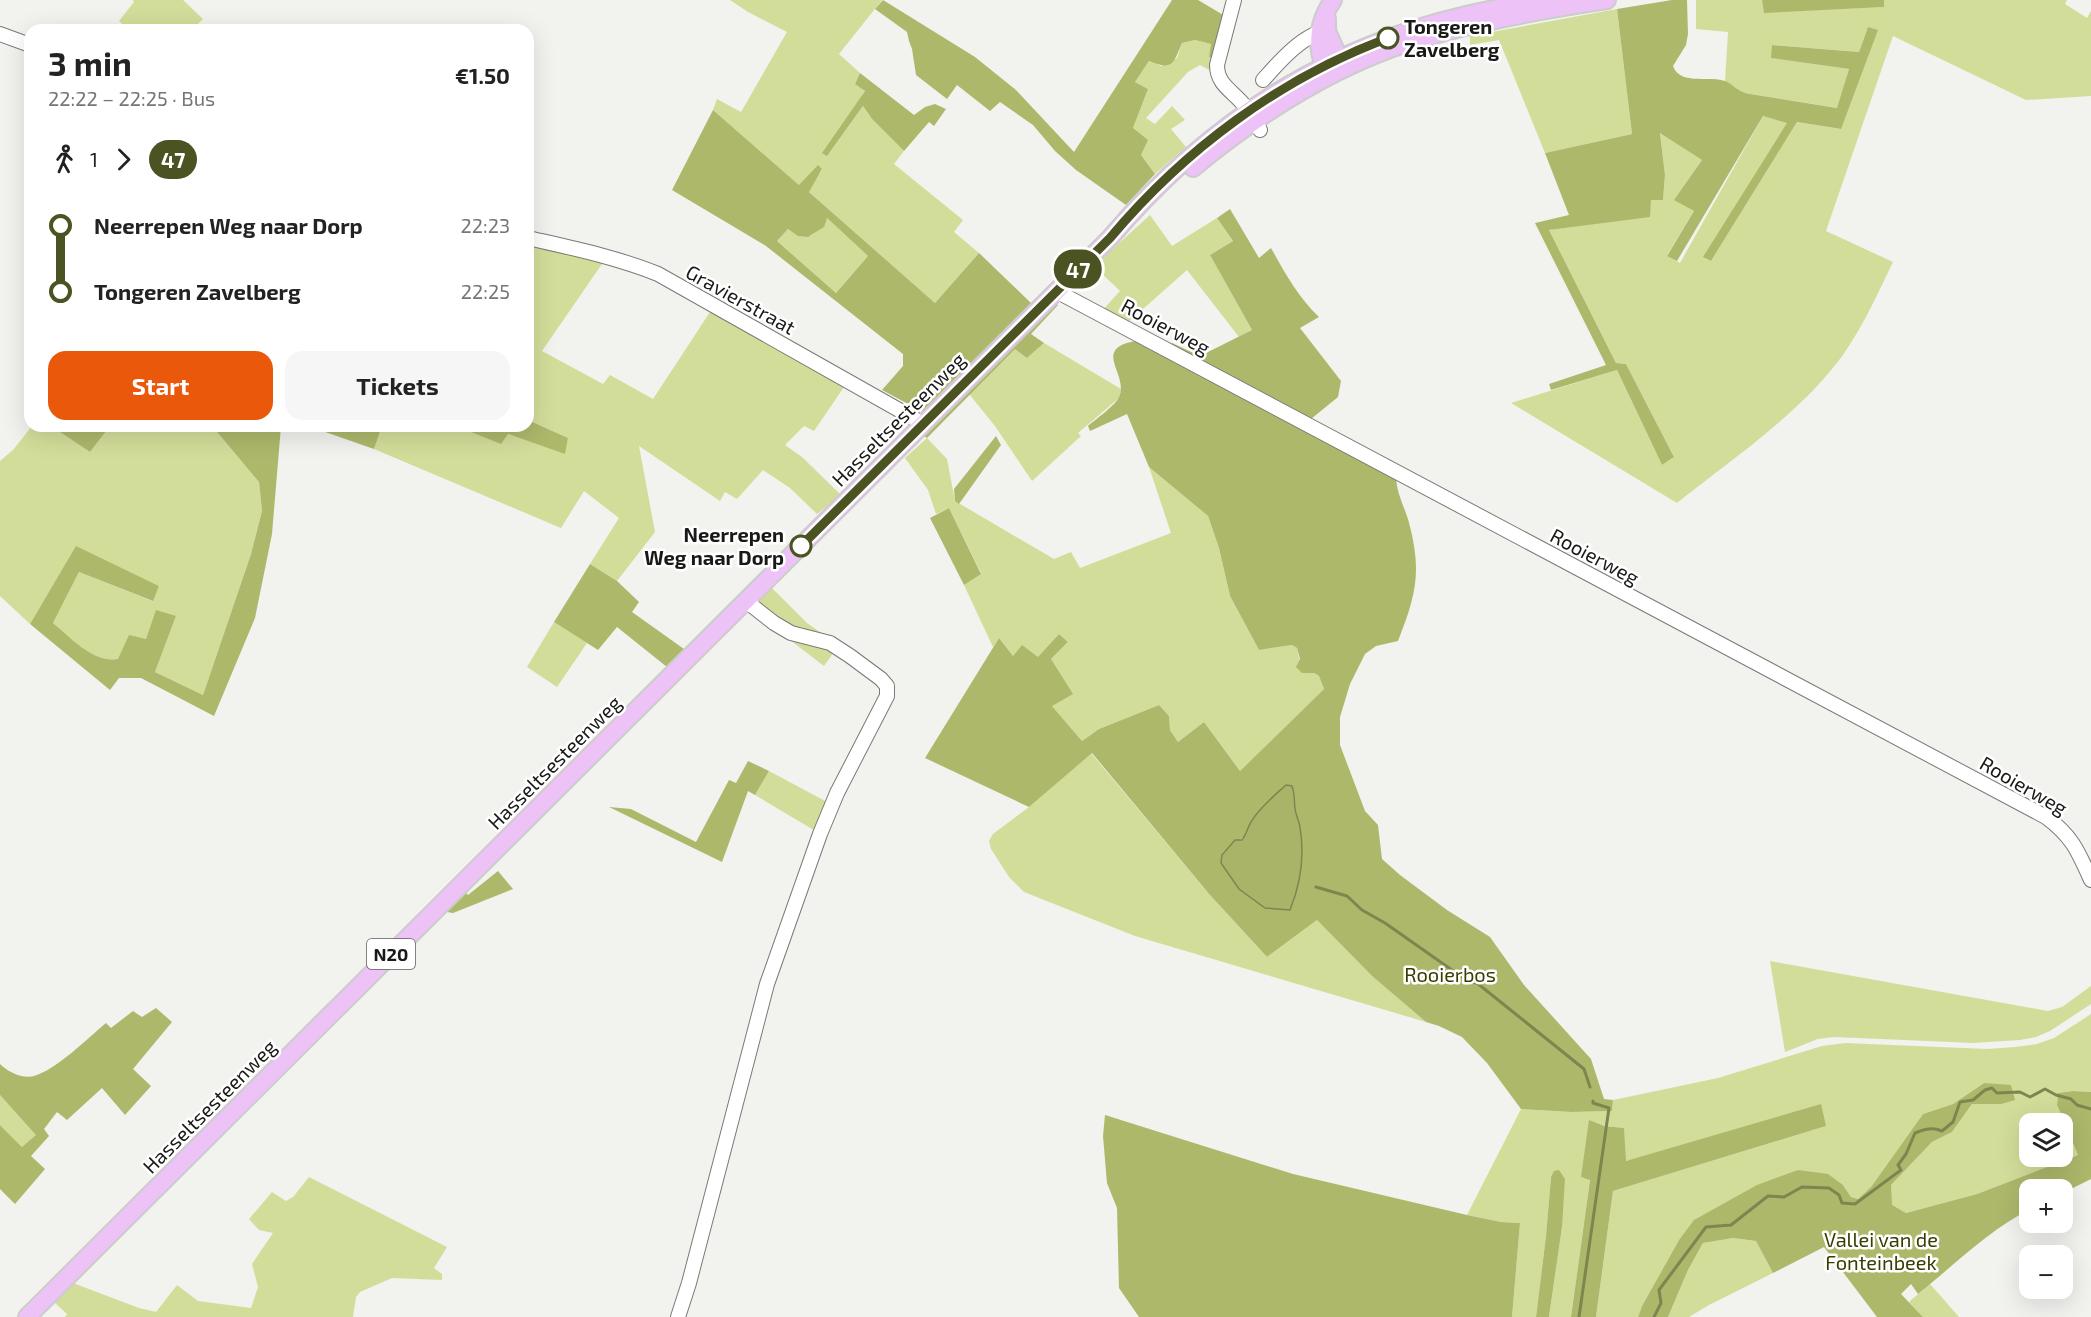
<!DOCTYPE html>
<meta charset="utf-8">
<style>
body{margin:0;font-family:"Exo 2",sans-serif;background:#f6f6f6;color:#222;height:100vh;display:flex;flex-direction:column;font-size:22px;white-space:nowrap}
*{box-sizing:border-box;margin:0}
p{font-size:20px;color:#767676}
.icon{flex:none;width:33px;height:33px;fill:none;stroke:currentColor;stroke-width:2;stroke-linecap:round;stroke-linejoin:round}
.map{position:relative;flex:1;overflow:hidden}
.panel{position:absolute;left:24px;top:24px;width:510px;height:408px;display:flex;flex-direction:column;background:#fff;border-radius:18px;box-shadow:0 6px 24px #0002}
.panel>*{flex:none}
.badge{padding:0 12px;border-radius:20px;font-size:21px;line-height:39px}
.buttons{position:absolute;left:2019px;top:1113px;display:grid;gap:12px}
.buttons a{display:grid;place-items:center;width:54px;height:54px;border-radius:12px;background:#fff;box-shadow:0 6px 24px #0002;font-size:30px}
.map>.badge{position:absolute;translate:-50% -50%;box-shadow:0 0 0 3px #fff}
.legs{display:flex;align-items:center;gap:9px;height:66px;padding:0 24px;font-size:20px}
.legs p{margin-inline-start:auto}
.headline{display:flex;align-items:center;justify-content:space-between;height:102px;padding:0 24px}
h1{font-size:33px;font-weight:700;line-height:45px}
.action{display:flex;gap:12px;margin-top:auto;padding:12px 24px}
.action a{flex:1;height:69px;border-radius:18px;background:#ea580c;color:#fff;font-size:24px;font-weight:700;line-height:69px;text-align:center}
.action a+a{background:#f6f6f6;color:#222}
ul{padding:0 24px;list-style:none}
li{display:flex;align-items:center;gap:21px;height:66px;font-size:22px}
li i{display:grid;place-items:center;width:9px;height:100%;margin:0 8px;background:currentColor}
li i::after{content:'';width:15px;height:15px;margin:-8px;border:4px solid;border-radius:50%;background:#fff}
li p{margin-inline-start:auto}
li:first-child i{background:linear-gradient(#0000 50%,currentColor 0)}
li:last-child i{background:linear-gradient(currentColor 50%,#0000 0)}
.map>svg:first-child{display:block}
.green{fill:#d3dd9a;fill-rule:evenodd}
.forest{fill:#aeb86b;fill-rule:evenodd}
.water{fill:#aab468;stroke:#7e8650;stroke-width:1.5}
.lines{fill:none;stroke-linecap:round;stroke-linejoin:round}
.stream{stroke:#7e8650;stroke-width:3}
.minor-casing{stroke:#797a76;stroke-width:16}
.major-casing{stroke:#ccc;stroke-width:20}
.minor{stroke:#fff;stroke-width:14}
.major{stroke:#edc2f6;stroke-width:16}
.line-1-casing{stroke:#fff;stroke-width:14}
.line-1{stroke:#4a5321;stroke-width:9}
.stop-1-dot{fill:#fff;stroke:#4a5321;stroke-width:3}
.labels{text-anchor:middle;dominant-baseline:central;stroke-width:5;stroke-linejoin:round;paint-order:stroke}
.shield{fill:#fff;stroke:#5e5e5d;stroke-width:1.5}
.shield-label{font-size:18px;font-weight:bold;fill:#191918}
.stop-label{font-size:20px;font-weight:bold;fill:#191918;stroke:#fff;text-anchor:start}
.street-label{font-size:20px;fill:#191918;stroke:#fff}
.park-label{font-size:20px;fill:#393e00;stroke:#fff}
</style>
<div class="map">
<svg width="2091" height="1317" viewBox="0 0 2091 1317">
<rect width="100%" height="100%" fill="#f2f2ef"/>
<g class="green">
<path d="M133 0H183L203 19 192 30H129L119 21 134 2Z"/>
<path d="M730 0H882L839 54 860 73 855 84 865 90 827 156 863 106 872 119 904 151 894 164 963 220 954 232 979 253 935 303 808 191 822 170 818 166 800 186 713 110 717 99 741 112 787 32 748 12Z"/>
<path d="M1696 0H1762L1764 12 1884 7V0H2067L2065 4 2087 18 2091 11V96L2026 100 1893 36 1826 231 1893 262C1878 293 1864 324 1845 352 1804 411 1733 458 1677 503L1511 403 1617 370 1662 465 1674 457 1626 364 1616 363 1549 230 1649 216 1651 200H1663L1665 175 1660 132 1702 160 1675 199 1694 211 1667 255 1680 263 1763 116 1788 123 1704 257 1711 261 1797 122 1840 129 1868 27 1859 52 1772 45V58L1849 69 1838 108 1750 94 1738 91 1725 81 1728 32 1696 29Z"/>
<path d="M1617 9 1632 134 1545 153 1499 40 1470 45V36Z"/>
<path d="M1195 40 1212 44 1209 57 1214 59 1213 72 1200 65 1188 72 1146 118 1155 124 1172 106 1185 120 1171 129 1186 147 1155 174 1141 155 1133 128 1148 89 1135 82 1149 61 1161 66 1177 58 1182 43Z"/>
<path d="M1150 215 1172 246 1217 218 1233 241 1210 255 1252 330 1239 337 1187 270 1126 324 1102 311 1120 291 1094 266Z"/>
<path d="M827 218 868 256 836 293 777 241 788 229C809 243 814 236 827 218Z"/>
<path d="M528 242 604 261 542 351 603 384 610 375 653 399 712 309 769 345 844 387 814 431 804 426 785 445 802 457 841 495 817 514 790 488 763 470 737 499 725 492 720 501 639 446 655 532 617 581 590 564 619 518 584 491 561 528 374 449 382 426H456L500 443 507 434 565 453 568 438 528 420Z"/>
<path d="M1044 343 1121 389 1119 398 1078 433 1081 436 1032 481 995 426 969 394 1016 348 1027 358Z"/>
<path d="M32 426H51L90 452 110 426H212L259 482 262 511 251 554 203 695 155 672 176 616 118 659C92 663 71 639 53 623L79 572 152 601 159 586 76 547 30 624 0 596V461L13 450Z"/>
<path d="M927 438 947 459 955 501 1054 559 1071 552 1080 568 1171 533 1149 467 1208 516 1219 548 1230 596 1259 650 1292 645 1297 648 1302 673H1314L1319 676 1324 689 1240 771 1204 722 1178 742 1170 730 1169 716 1159 705 1099 729 1082 741 1052 706 1051 659 1068 642 1059 634 1038 658 1013 656 999 638 993 647 964 585 981 573 949 508 936 514 928 490 905 458Z"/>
<path d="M771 587 807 623 834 642 794 631 758 605V599Z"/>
<path d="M554 622 587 643 557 687 527 667Z"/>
<path d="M773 627 836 649 824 666Z"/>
<path d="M1091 753 1210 895 1267 957 1317 920 1372 976 1426 1022 1135 936 1024 892 1009 877 991 849 989 841 993 834 1029 807Z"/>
<path d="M769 771 829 803 817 832 755 795Z"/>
<path d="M1770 961 2048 1011 2062 1007 2091 986V1004L2050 1031 2036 1037 2020 1040 1973 1043 1834 1037 1818 1039 1785 1052Z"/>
<path d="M2091 1014V1092L2073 1091 2058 1093 2057 1105 2078 1155 1977 1194 1906 1213 1891 1205V1185L1932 1142 1952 1132 1972 1104H2001L1984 1083 1953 1104 1923 1114 1871 1187 1858 1199 1851 1197 1843 1185 1679 1240 1642 1306 1638 1317H1596L1613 1191 1826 1126 1625 1161 1624 1128 1604 1126 1581 1177 1590 1179 1571 1317H1549L1562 1227 1551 1177 1546 1236 1536 1317H1512L1520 1223 1501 1222 1467 1215 1521 1109 1571 1112 1612 1111 1613 1100 1718 1078 1822 1046 1846 1043 1987 1049 2015 1047 2037 1044 2054 1038ZM2030 1124H2062V1156H2030Z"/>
<path d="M0 1095 37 1135 22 1147 0 1125Z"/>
<path d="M309 1177 447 1247 434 1268 442 1274V1280L392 1278 360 1292 356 1297 353 1317H65L67 1314 54 1302 73 1283 139 1308 156 1312 177 1285 198 1301 251 1308 258 1287 252 1264 273 1233 259 1230 249 1219 272 1192 286 1201 293 1197Z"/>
<path d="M1733 1238 1756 1241 1773 1273 1709 1305 1689 1317H1668L1688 1270 1703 1243Z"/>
<path d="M1930 1284 1959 1317H1923L1909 1302Z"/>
</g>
<g class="forest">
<path d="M883 0 975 57 1016 90 1074 152 1172 0H1198L1225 16 1214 59 1209 57 1211 44 1195 40 1182 43C1173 64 1173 71 1149 61L1135 82 1148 89 1133 128 1148 140 1141 155 1155 174 1126 205 1076 170 1055 151 1033 125 1000 102 990 111 957 85 947 99 916 75 912 49 909 41 907 32 875 9Z"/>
<path d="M1672 0H1687L1688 34 1686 45 1673 66C1680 86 1710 75 1725 81 1735 85 1735 91 1750 94L1837 108 1849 69 1771 58 1772 45 1859 52 1868 27 1878 30 1841 129 1797 122 1711 261 1703 257 1787 123 1763 116 1677 261 1667 256 1694 211 1674 200 1702 160 1660 133 1665 175 1663 200H1651L1650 217 1549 230 1616 363 1626 364 1674 457 1662 465 1617 370 1551 390 1549 384 1606 365 1535 223 1569 215 1545 153 1632 134 1617 9Z"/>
<path d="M1762 0H1884V7L1764 13Z"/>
<path d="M860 73 914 115 925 107 935 104 946 109 934 126 929 122 904 151 872 119 863 106 827 156 822 153 865 91 855 84Z"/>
<path d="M713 110 799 185 818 165 822 169 809 192 935 303 979 253 1032 304 925 413 882 390 903 366V354L766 246 672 190ZM827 218 868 256 836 293 777 241 788 229 798 236 808 237 824 227Z"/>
<path d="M1230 209 1259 258 1271 248C1285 273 1298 297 1319 317L1300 328 1341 381 1338 397 1311 419 1169 347 1172 343 1200 356 1252 330 1210 255 1233 241 1217 218Z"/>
<path d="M1055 302 1058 305 1031 334 1044 343 1027 358 1015 349 927 438 921 434Z"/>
<path d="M1142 340 1396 475C1396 491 1403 504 1408 519 1422 570 1417 593 1398 641L1376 646 1365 654 1350 684 1340 717V745L1365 811 1378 825 1382 859 1400 875 1447 910 1490 937 1524 985 1591 1059 1604 1099 1613 1100 1612 1111 1571 1112 1521 1109 1487 1063 1462 1037 1439 1026 1426 1022 1372 976 1317 920 1267 957 1210 895 1092 753 1029 807 925 758 999 638 1013 656 1022 645 1038 657 1059 634 1068 642 1051 659 1073 694 1052 706 1082 741 1099 729 1159 705 1169 716 1170 730 1178 742 1204 722 1240 771 1324 689 1319 676 1314 673H1302L1296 667 1300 659 1297 648 1292 645 1259 650 1230 596 1219 548 1208 516 1149 467 1127 414 1090 431 1088 426C1096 419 1116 405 1119 397 1130 373 1087 347 1142 340ZM1294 793 1295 811 1300 827 1222 855 1246 835 1250 823 1276 794Z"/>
<path d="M528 420 568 438 565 454 508 434 501 444 456 426H528Z"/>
<path d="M51 426H110L90 452Z"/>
<path d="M212 426H281L272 534 255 618 214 716 141 678H119L110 690 30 624 76 546 159 586 153 601 79 572 53 623C71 638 93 663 118 659L129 635 146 639 156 610 176 616 155 672 203 695 251 554 262 511 259 482Z"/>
<path d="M308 426H382L374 449Z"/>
<path d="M996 436 1001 445 959 504 955 501 954 489Z"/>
<path d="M949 508 981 574 964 585 930 518Z"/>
<path d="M590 564 617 581 639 602 632 612 684 649 667 667 617 627 598 650 554 622Z"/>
<path d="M748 761 769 771 755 795 748 791 722 862 609 807 631 809 696 842 729 780 736 783Z"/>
<path d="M498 871 513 889 453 913 447 912V908L463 890 468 895Z"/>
<path d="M156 1008 172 1022 133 1069 151 1086 125 1115 102 1088 67 1120 57 1112 44 1129 49 1136 31 1156 45 1169 15 1204 0 1189V1125L22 1147 36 1135 0 1095V1064C8 1072 22 1079 34 1076 56 1070 88 1038 106 1023L111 1028 133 1011 142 1017Z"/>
<path d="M1984 1083 2011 1085 2015 1100 2001 1104H1972L1952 1132 1932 1142 1891 1185 1892 1205 1906 1213 1977 1194 2078 1155 2057 1105 2058 1093 2073 1091 2091 1092V1179L2063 1193 2062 1190H2030L2029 1210C1990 1229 1953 1266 1918 1294L1911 1284 1901 1294 1923 1317H1877L1824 1247 1773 1273 1756 1241 1733 1238 1703 1243 1688 1270 1668 1317H1638L1642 1306 1679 1240 1694 1220 1757 1185 1798 1170 1828 1174 1843 1185 1851 1197 1858 1199 1871 1187 1923 1114 1953 1104Z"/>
<path d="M1821 1104 1826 1126 1613 1191 1596 1317H1571L1590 1180 1581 1177 1589 1120 1604 1126 1624 1128 1626 1161Z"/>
<path d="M1105 1115 1293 1174 1467 1215 1501 1222 1520 1223 1512 1317H1139L1119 1288 1117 1208 1107 1183 1103 1136Z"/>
<path d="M1559 1170 1565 1179 1564 1194 1562 1227 1549 1317H1536L1546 1236 1551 1177 1554 1171Z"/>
</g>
<path class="water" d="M1286 785 1292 786C1295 794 1294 801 1295 809 1296 815 1299 821 1300 827 1305 857 1301 883 1290 910L1265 908 1239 889 1221 863 1222 855 1235 840H1242C1247 834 1247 828 1251 822 1259 808 1274 796 1286 785Z"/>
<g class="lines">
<g class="stream">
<path d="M1316 887 1347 896 1362 910 1385 923 1469 982 1477 983 1584 1069 1590 1087"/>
<path d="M1579 1317 1609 1108 1593 1103V1101"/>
<path d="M1654 1317 1661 1303 1659 1290 1706 1227 1731 1225 1768 1196 1784 1197 1802 1187 1829 1188 1839 1195 1842 1203 1855 1204 1901 1170 1898 1165 1906 1154 1915 1133C1925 1129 1932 1127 1942 1131L1953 1122 1960 1102 1973 1100 1985 1090 1992 1088 1997 1093 2020 1092 2030 1097 2045 1089 2056 1095 2071 1099 2077 1105 2091 1109"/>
</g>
<defs>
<g id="minor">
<path d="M1234 0 1217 65C1217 85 1233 91 1244 105 1250 113 1255 122 1260 130"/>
<path d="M0 34 30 45"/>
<path d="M1263 80C1278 63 1304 33 1327 31"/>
<path d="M528 238C572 248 616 257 658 274L915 419 922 426"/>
<path d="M1056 291 2046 817C2072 836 2078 851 2091 880"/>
<path d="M678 1317 689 1283 767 984 820 834 837 793 887 696V686L881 679 850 656 830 643 791 633 774 623 746 601"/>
</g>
<g id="major">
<path d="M1327 18V31L1339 58 1337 68"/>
<path d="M1332 71 1324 66C1315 43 1319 20 1333 0"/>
<path d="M1193 168C1257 115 1330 68 1410 42 1474 22 1540 10 1607 0"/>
<path d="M27 1317 1110 238C1228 99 1371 21 1552 0"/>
</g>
</defs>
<use href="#minor" class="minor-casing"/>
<use href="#major" class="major-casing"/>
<use href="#minor" class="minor"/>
<use href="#major" class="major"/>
</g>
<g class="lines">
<defs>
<path id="line-1" d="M801 546 1110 238C1185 149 1279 79 1388 38"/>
</defs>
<use href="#line-1" class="line-1-casing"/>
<use href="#line-1" class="line-1"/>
</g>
<g class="stop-1-dot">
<circle cx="1388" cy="38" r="10"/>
<circle cx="801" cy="546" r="10"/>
</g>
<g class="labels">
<rect class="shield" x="367" y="939" width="48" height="30" rx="4.5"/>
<g class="shield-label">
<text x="391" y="954">N20</text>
</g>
<g class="stop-label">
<text x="1404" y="26">Tongeren<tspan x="1404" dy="23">Zavelberg</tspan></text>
<text x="784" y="534" text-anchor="end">Neerrepen<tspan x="784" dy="23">Weg naar Dorp</tspan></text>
</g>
<g class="street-label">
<text transform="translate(741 299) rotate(29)">Gravierstraat</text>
<text transform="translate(1166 326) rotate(28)">Rooierweg</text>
<text transform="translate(898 419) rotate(-45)">Hasseltsesteenweg</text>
<text transform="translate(1595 556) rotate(28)">Rooierweg</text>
<text transform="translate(554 762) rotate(-45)">Hasseltsesteenweg</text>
<text transform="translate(2024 785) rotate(30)">Rooierweg</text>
<text transform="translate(209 1106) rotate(-45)">Hasseltsesteenweg</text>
</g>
<g class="park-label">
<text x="1450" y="974">Rooierbos</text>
<text x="1881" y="1239">Vallei van de<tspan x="1881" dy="23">Fonteinbeek</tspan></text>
</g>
</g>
</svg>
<div class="buttons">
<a><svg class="icon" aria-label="layers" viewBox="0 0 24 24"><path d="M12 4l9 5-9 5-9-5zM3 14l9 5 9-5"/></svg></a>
<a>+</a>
<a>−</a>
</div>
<b class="badge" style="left:1078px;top:269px;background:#4a5321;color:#fff">47</b>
<section class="panel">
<div class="headline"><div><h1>3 min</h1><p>22:22 – 22:25 · Bus</p></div><b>€1.50</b></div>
<div class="legs"><svg class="icon" aria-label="walk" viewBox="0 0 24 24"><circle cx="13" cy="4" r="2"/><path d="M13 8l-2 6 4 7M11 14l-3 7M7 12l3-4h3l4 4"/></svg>1<svg class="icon" aria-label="forward" viewBox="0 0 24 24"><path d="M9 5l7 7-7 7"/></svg><b class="badge" style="background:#4a5321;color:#fff">47</b></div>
<ul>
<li><i style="color:#4a5321"></i><b>Neerrepen Weg naar Dorp</b><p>22:23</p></li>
<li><i style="color:#4a5321"></i><b>Tongeren Zavelberg</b><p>22:25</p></li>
</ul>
<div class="action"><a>Start</a><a>Tickets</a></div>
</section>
</div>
